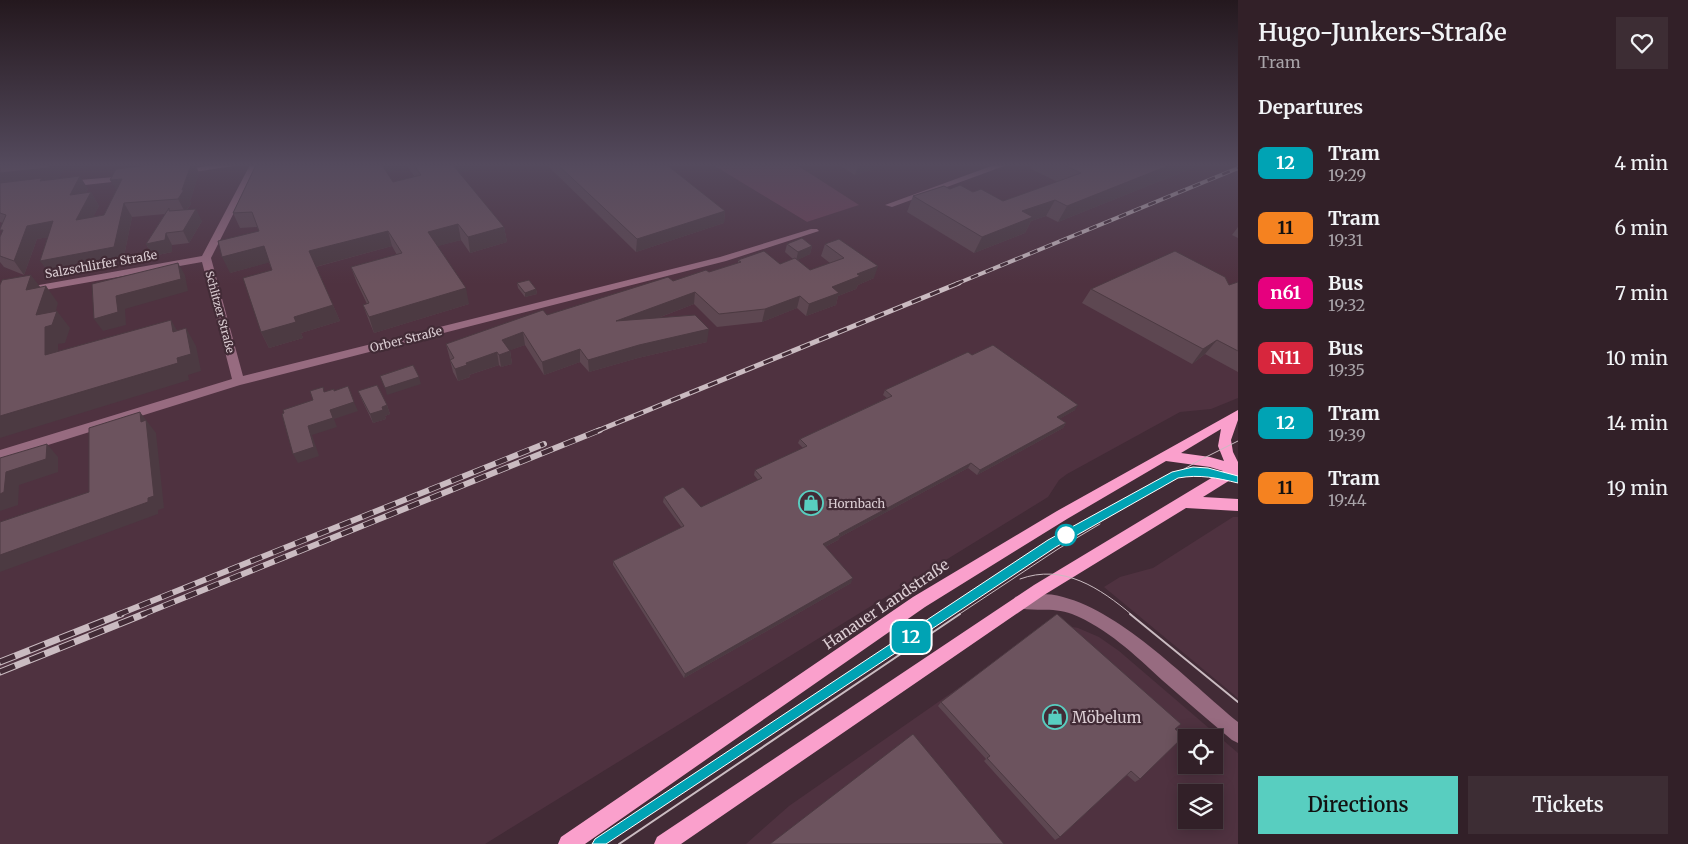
<!DOCTYPE html>
<meta charset="utf-8">
<style>
body{margin:0;font-family:Merriweather,serif;background:#3d2d34;color:#f1f3f6;height:100vh;display:flex;flex-direction:column;font-size:19px;white-space:nowrap}
*{box-sizing:border-box;margin:0}
p{font-size:16px;color:#a8a3a8}
.icon{flex:none;width:28px;height:28px;fill:none;stroke:currentColor;stroke-width:2;stroke-linecap:round;stroke-linejoin:round}
.map{position:relative;flex:1;overflow:hidden}
.panel{display:flex;flex-direction:column;background:#322028;width:450px}
.panel>*{flex:none}
.badge{padding:0 10px;border-radius:8px;font-size:18px;line-height:32px}
.buttons{position:absolute;left:1178px;top:729px;display:grid;gap:10px}
.buttons a{display:grid;place-items:center;width:45px;height:45px;border-radius:0px;background:#322028;box-shadow:0 2px 12px #0003,0 0 0 1px #4d3e45;font-size:25px}
.map>.badge{position:absolute;translate:-50% -50%;box-shadow:0 0 0 2px #fff}
h2{padding:0 20px;font-size:19px;line-height:45px}
.round{display:grid;place-items:center;flex:none;width:52px;height:52px;border-radius:0px;background:#3d2d34}
.summary{display:flex;align-items:center;justify-content:space-between;height:85px;padding:0 20px}
h1{font-size:24px;font-weight:600;line-height:38px}
.primary-button{display:flex;gap:10px;margin-top:auto;padding:10px 20px}
.primary-button a{flex:1;height:58px;border-radius:0px;background:#58cec0;color:#111;font-size:20px;font-weight:600;line-height:58px;text-align:center}
.primary-button a+a{background:#3d2d34;color:#f1f3f6}
ul{padding:0;list-style:none}
li{display:flex;align-items:center;gap:15px;height:65px;padding:0 20px}
li div{flex:1}
li b{display:block;font-size:19px}
li em{font-style:normal}
li .badge{min-width:55px;font-weight:700;text-align:center}
main{display:flex;flex:1;min-height:0}
.map>svg:first-child{display:block}
.built{fill:#4f3240;fill-rule:evenodd}
.green{fill:#6d4156}
.lines{fill:none;stroke-linecap:round;stroke-linejoin:round}
.minor{fill:#976b80;fill-rule:evenodd}
.major{fill:#faa0cc;fill-rule:evenodd}
.tram-far1{stroke:#cabbc1;stroke-width:1}
.tram{stroke:#cabbc1;stroke-width:2}
.rail-far3-casing{stroke:#cabbc1;stroke-width:4}
.rail-far2-casing{stroke:#cabbc1;stroke-width:5}
.rail-far1-casing{stroke:#cabbc1;stroke-width:6}
.rail-casing{stroke:#cabbc1;stroke-width:7}
.rail-far3{stroke:#422b36;stroke-width:2.5;stroke-dasharray:8;stroke-linecap:butt}
.rail-far2{stroke:#422b36;stroke-width:3;stroke-dasharray:10;stroke-linecap:butt}
.rail-far1{stroke:#422b36;stroke-width:4.5;stroke-dasharray:12;stroke-linecap:butt}
.rail{stroke:#422b36;stroke-width:5;stroke-dasharray:16;stroke-linecap:butt}
.wall{fill:#5d4751;fill-rule:evenodd}
.shaded-wall{fill:#4c3a42}
.building{fill:#6c535e;stroke:#4c3a42}
.line{fill:#00a3b4;stroke:#fff}
.stop-dot{fill:#fff;stroke:#00a3b4;stroke-width:2.5}
.labels{text-anchor:middle;dominant-baseline:central;stroke-width:4.5;stroke-linejoin:round;paint-order:stroke}
.far-street-label{font-size:11px;fill:#dbcdd3;stroke:#422b36}
.street-label{font-size:12px;fill:#dbcdd3;stroke:#422b36}
.poi-label{font-size:12px;fill:#dbcdd3;stroke:#422b36;text-anchor:start}
.near-street-label{font-size:15px;fill:#dbcdd3;stroke:#422b36}
.near-poi-label{font-size:15px;fill:#dbcdd3;stroke:#422b36;text-anchor:start}
</style>
<main>
<div class="map">
<svg width="1238" height="844" viewBox="0 0 1238 844">
<rect width="100%" height="100%" fill="#422b36"/>
<g class="built">
<path d="M0 165H713L807 222 858 205 797 165H1238V398L1211 409 1180 412 1067 474 1059 480 1048 497 485 844H0Z"/>
<path d="M1233 517H1238V698L1104 587 1120 577 1153 568Z"/>
<path d="M1062 625 1078 628 1099 637 1119 651 1238 753V844H746L789 806 1033 636ZM1186 738H1214V765H1186ZM1186 792H1214V820H1186Z"/>
</g>
<path class="green" d="M713 165H797L859 205 807 222Z"/>
<g class="lines">
<g class="minor">
<path d="M213 165H240L181 174 177 172 181 170Z"/>
<path d="M250 165H258L211 258 243 376 720 257 811 229H817L819 231 726 261 240 385 0 460V450L232 379 202 262 0 298V292L202 256Z"/>
<path d="M994 165H1007L892 207 885 205Z"/>
<path d="M127 176 131 178 130 180 67 187 63 184 67 181Z"/>
<path d="M1021 595C1035 594 1049 593 1063 597 1124 613 1189 682 1238 722V743L1232 740C1208 720 1185 700 1162 680 1135 655 1107 628 1072 614 1052 606 1031 613 1015 607L1013 602 1015 597Z"/>
</g>
<path class="major" d="M1238 410V420L1231 440 1233 452 1238 462V478L1235 477 1203 497 1238 499V511L1186 508 1044 595 681 844H654L657 837 1034 585 1223 471 1210 467 1166 461 1067 519 925 607 585 844H558L561 837 913 597 1057 511ZM1221 429 1218 446 1224 461 1210 457 1181 453Z"/>
<g class="tram-far1">
<path d="M1182 473 1208 472 1238 479"/>
<path d="M1020 579C1063 563 1100 588 1132 615"/>
<path d="M945 615 1052 544 1200 460 1238 441"/>
<path d="M958 615 1058 549 1100 524"/>
</g>
<g class="tram">
<path d="M1130 614 1238 702"/>
<path d="M600 844 947 614"/>
<path d="M619 844 960 614"/>
</g>
<defs>
<path id="rail-far3" d="M956 284 1238 168"/>
<path id="rail-far2" d="M597 431 959 283"/>
<g id="rail-far1">
<path d="M117 615 544 444"/>
<path d="M141 615 600 430"/>
</g>
<g id="rail">
<path d="M0 662 121 614"/>
<path d="M0 672 144 614"/>
</g>
</defs>
<use href="#rail-far3" class="rail-far3-casing"/>
<use href="#rail-far2" class="rail-far2-casing"/>
<use href="#rail-far1" class="rail-far1-casing"/>
<use href="#rail" class="rail-casing"/>
<use href="#rail-far3" class="rail-far3"/>
<use href="#rail-far2" class="rail-far2"/>
<use href="#rail-far1" class="rail-far1"/>
<use href="#rail" class="rail"/>
</g>
<g class="wall">
<path d="M0 165H106L63 170 58 179 88 189 86 193 91 192 99 206 93 217 104 215 116 191 125 168 124 165H195L199 173 190 201 191 204 187 210 202 221 189 243 172 245V252L153 256 146 244 165 214 132 217 123 261 50 274 48 237 37 239 24 275 4 267 0 262V237L2 233 3 223 0 222Z"/>
<path d="M256 165H489L459 173 504 227 507 242 470 253 461 240 437 246 469 304 374 333 369 321 363 305 367 304 357 283 351 267 397 255 392 246 316 267 340 321 301 333 303 338 269 348 261 332 272 270 269 262 230 273 259 231 257 227 240 228 233 213ZM408 167 415 177 393 182 386 172Z"/>
<path d="M547 165H667L725 211 724 223 636 252Z"/>
<path d="M839 165H887L855 175Z"/>
<path d="M1032 165H1200L1058 222 1046 216 1031 221 1025 233 974 253 907 212 913 196 950 189 973 192 1003 201 1058 182 1031 169Z"/>
<path d="M1238 227V238L1232 235Z"/>
<path d="M787 244 812 246 810 254 797 260 810 270 830 263 821 256 825 244 874 278 858 285 856 289 838 296 836 305 806 316 797 308 762 322 717 327 694 304 658 318 707 342 638 358 589 372 580 362 544 375 525 345 510 350 512 364 501 367 499 365 469 375 470 377 458 381 453 372 450 360V359L446 344 547 315 709 272 738 263V260L780 264 793 259 785 252Z"/>
<path d="M1238 282V372L1205 354 1192 364 1082 303 1091 289 1229 285Z"/>
<path d="M517 283 536 289 537 294 525 297 518 288Z"/>
<path d="M972 355 1075 410 1059 419 1066 423 1063 428 977 475 968 468 840 537 838 540 825 547 851 583 684 678 613 565V561L682 528 663 502 664 497 701 507 758 480 754 475 755 470 803 448 798 443 800 439 887 398 883 395 885 390Z"/>
<path d="M358 391 387 405 390 414 385 416 386 419 373 423 362 400Z"/>
<path d="M941 702 1175 729 1140 779 1135 782 1127 775 1060 837 1055 840 984 761 986 759 938 706Z"/>
</g>
<g class="shaded-wall">
<path d="M50 165H106L63 170 57 181 0 187V173Z"/>
<path d="M124 165H191L128 173Z"/>
<path d="M191 165H195L199 173 190 201 191 204 185 212 178 199Z"/>
<path d="M379 165H407L408 167 381 174Z"/>
<path d="M450 165H489L452 175Z"/>
<path d="M858 165H887L855 175Z"/>
<path d="M1170 165H1200L1058 222 1067 206Z"/>
<path d="M80 176 88 189 78 208 70 195Z"/>
<path d="M122 179 118 193 110 180Z"/>
<path d="M91 192 99 206 85 233 76 220Z"/>
<path d="M1055 200 1046 216 1031 221 1025 233 974 253 982 237 1022 211Z"/>
<path d="M124 203 132 217 123 261 50 274 40 261Z"/>
<path d="M196 209 202 221 189 243 183 231Z"/>
<path d="M725 211 724 223 636 252 637 239Z"/>
<path d="M53 221 63 235 37 239 24 275 14 261 27 226Z"/>
<path d="M458 224 461 240 431 248 428 232Z"/>
<path d="M504 227 507 242 470 253 468 237Z"/>
<path d="M388 231 392 246 315 267 309 251Z"/>
<path d="M166 233 172 245V252L153 256 146 244Z"/>
<path d="M264 246 271 262 230 273 222 257Z"/>
<path d="M812 246 810 254 796 261 798 252Z"/>
<path d="M178 263 185 275 188 291 125 309 126 325 103 331 94 319 116 296Z"/>
<path d="M878 266 874 278 858 285 856 289 838 296 836 305 806 316 809 304 832 287 857 274Z"/>
<path d="M31 275 44 292 26 290Z"/>
<path d="M46 286 58 303 52 325 57 311 70 328 65 343 58 344 59 372 45 355 36 315Z"/>
<path d="M466 288 469 304 374 333 369 317Z"/>
<path d="M536 289 537 294 525 297V293Z"/>
<path d="M695 292 694 304 616 334V321Z"/>
<path d="M800 296 797 308 762 322 765 309Z"/>
<path d="M333 305 340 321 301 333 303 338 269 348 261 332 294 317Z"/>
<path d="M171 320 181 337 173 332Z"/>
<path d="M186 328 196 346 201 371 188 375 189 380 0 438V416L177 358Z"/>
<path d="M709 329 707 342 638 358 589 372 588 360 639 345Z"/>
<path d="M523 332 525 345 505 352 502 340Z"/>
<path d="M1217 340 1205 354 1192 364 1203 349Z"/>
<path d="M580 349V362L544 375 542 362Z"/>
<path d="M510 351 512 364 501 367 499 355Z"/>
<path d="M497 352 499 365 469 375 470 377 458 381 455 369 466 363Z"/>
<path d="M419 377 421 384 387 395 385 388Z"/>
<path d="M354 402 358 411 334 419 337 427 312 435 319 456 298 463 293 454 308 426 330 410Z"/>
<path d="M387 405 390 414 385 416 386 419 373 423 370 414 382 407Z"/>
<path d="M1078 405 1075 410 1054 422 1057 417Z"/>
<path d="M140 412 156 433 164 508 158 510V514L0 572V555L148 502Z"/>
<path d="M1066 423 1063 428 977 475 980 470Z"/>
<path d="M47 444 58 457V472L19 485 18 505 0 511V494L6 472Z"/>
<path d="M971 463 968 468 840 537 838 540 821 549 823 544 839 534Z"/>
<path d="M853 578 851 583 684 678 685 674Z"/>
</g>
<g class="building">
<path d="M0 165H50L48 168 0 173Z"/>
<path d="M150 165H191L182 190H184L178 199 124 203 114 247 40 261 53 221 27 226 14 261 0 256V237L3 230H0V229L6 215 0 213V183L42 178 40 181 80 176 70 195 91 192 76 220 104 215 122 179 110 180 116 169Z"/>
<path d="M256 165H382L393 182 421 175 414 165H453L504 227 468 237 458 224 428 232 466 288 369 317 363 305 369 303 351 267 402 253 388 231 309 251 333 305 294 317 296 322 261 332 243 278 272 270 264 246 222 257 218 241 259 231 252 212 233 213Z"/>
<path d="M558 165H667L725 211 637 239Z"/>
<path d="M1064 165H1170L1067 206 1055 200 1022 211 1033 217 982 237 913 196 944 186 950 189 960 185 973 192 981 189 1003 201 1081 173Z"/>
<path d="M169 208V211L196 209 183 231 166 233 165 240 146 244Z"/>
<path d="M802 238 812 246 798 252 787 244Z"/>
<path d="M839 239 878 266 857 274 860 276 832 287 839 293 809 304 800 296 765 309 719 314 695 292 616 321 695 315 709 329 639 345 588 360 580 349 542 362 523 332 502 340 510 351 499 355 497 352 466 363 467 365 455 369 450 360 454 358 446 344 543 310 547 315 668 277 673 281 706 270 709 272 741 262 738 260 764 251 780 264 795 258 810 270 844 258 825 244Z"/>
<path d="M1175 251 1225 277 1229 285 1238 282V351L1217 340 1203 349 1091 289Z"/>
<path d="M178 263 181 279 116 296 118 312 94 319 92 284Z"/>
<path d="M31 275 26 290 46 286 36 315 57 311 52 325 45 327V355L171 320 173 332 186 328 191 354 177 358 178 363 0 416V285L2 280Z"/>
<path d="M529 280 536 289 525 293 517 283Z"/>
<path d="M993 345 1078 405 1057 417 1066 423 980 470 971 463 839 534 840 535 823 544 853 578 685 674 613 561 684 526 664 497 683 487 701 507 762 478 755 470 807 446 800 439 892 396 885 390 968 352 972 355Z"/>
<path d="M413 365 419 377 385 388 380 376Z"/>
<path d="M377 385 387 405 382 407 383 410 370 414 358 391Z"/>
<path d="M348 386 354 402 330 410 333 418 308 426 314 447 293 454 282 414 284 413 283 410 313 400 310 391 323 387 324 392 334 389V391Z"/>
<path d="M140 412 141 422 146 420 154 496 148 498V502L0 555V522L89 492V428Z"/>
<path d="M47 444 46 459 6 472 4 492 0 494V458Z"/>
<path d="M1057 614 1181 724 1175 729 1184 736 1140 779 1131 771 1060 837 987 758 990 756 941 702Z"/>
<path d="M913 734 1004 844H770Z"/>
</g>
<linearGradient id="sky" x2="0" y2="1"><stop stop-color="#24181e"/><stop offset="0.58" stop-color="#544a5d"/><stop offset="1" stop-color="#544a5d" stop-opacity="0"/></linearGradient>
<rect width="1238" height="284" fill="url(#sky)"/>
<path class="line" d="M1193 467 1208 468 1238 476V483C1217 478 1200 474 1178 478L1056 547 606 844H592L595 839 1048 540 1172 472Z"/>
<defs>
<symbol id="shop-ring" viewBox="-11 -11 22 22"><circle r="9.5" fill="#422b36" stroke="#58cec0" stroke-width="1.5"/><path d="M-5-2.5h2.3a2.7 3.5 0 0 1 5.4 0H5L5.5 6h-11ZM-1.5-2.5h3a1.5 2.3 0 0 0-3 0Z" fill="#58cec0"/></symbol>
</defs>
<g fill-rule="evenodd">
<use href="#shop-ring" x="797" y="489" width="28" height="28"/>
<use href="#shop-ring" x="1041" y="703" width="28" height="28"/>
</g>
<circle class="stop-dot" cx="1066" cy="535" r="10"/>
<g class="labels">
<g class="far-street-label">
<text transform="translate(220 312) rotate(75)">Schlitzer Straße</text>
</g>
<g class="street-label">
<text transform="translate(101 264) rotate(-10)">Salzschlirfer Straße</text>
<text transform="translate(406 339) rotate(-14)">Orber Straße</text>
</g>
<g class="poi-label">
<text x="828" y="503">Hornbach</text>
</g>
<g class="near-street-label">
<text transform="translate(886 604) rotate(-34)">Hanauer Landstraße</text>
</g>
<g class="near-poi-label">
<text x="1072" y="717">Möbelum</text>
</g>
</g>
</svg>
<div class="buttons">
<a><svg class="icon" aria-label="locate" viewBox="0 0 24 24"><circle cx="12" cy="12" r="6"/><path d="M12 2v4M12 18v4M2 12h4M18 12h4"/></svg></a>
<a><svg class="icon" aria-label="layers" viewBox="0 0 24 24"><path d="M12 4l9 5-9 5-9-5zM3 14l9 5 9-5"/></svg></a>
</div>
<b class="badge" style="left:911px;top:637px;background:#00a3b4;color:#fff">12</b>
</div>
<section class="panel">
<div class="summary"><div><h1>Hugo-Junkers-Straße</h1><p>Tram</p></div><a class="round"><svg class="icon" aria-label="heart" viewBox="0 0 24 24"><path d="M12 20l-8-8c-3-5 5-10 8-4 3-6 11-1 8 4z"/></svg></a></div>
<h2>Departures</h2>
<ul>
<li><span class="badge" style="background:#00a3b4;color:#fff">12</span><div><b>Tram</b><p>19:29</p></div><em>4 min</em></li>
<li><span class="badge" style="background:#f58220;color:#111">11</span><div><b>Tram</b><p>19:31</p></div><em>6 min</em></li>
<li><span class="badge" style="background:#e6007e;color:#fff">n61</span><div><b>Bus</b><p>19:32</p></div><em>7 min</em></li>
<li><span class="badge" style="background:#d7263d;color:#fff">N11</span><div><b>Bus</b><p>19:35</p></div><em>10 min</em></li>
<li><span class="badge" style="background:#00a3b4;color:#fff">12</span><div><b>Tram</b><p>19:39</p></div><em>14 min</em></li>
<li><span class="badge" style="background:#f58220;color:#111">11</span><div><b>Tram</b><p>19:44</p></div><em>19 min</em></li>
</ul>
<div class="primary-button"><a>Directions</a><a>Tickets</a></div>
</section>
</main>
